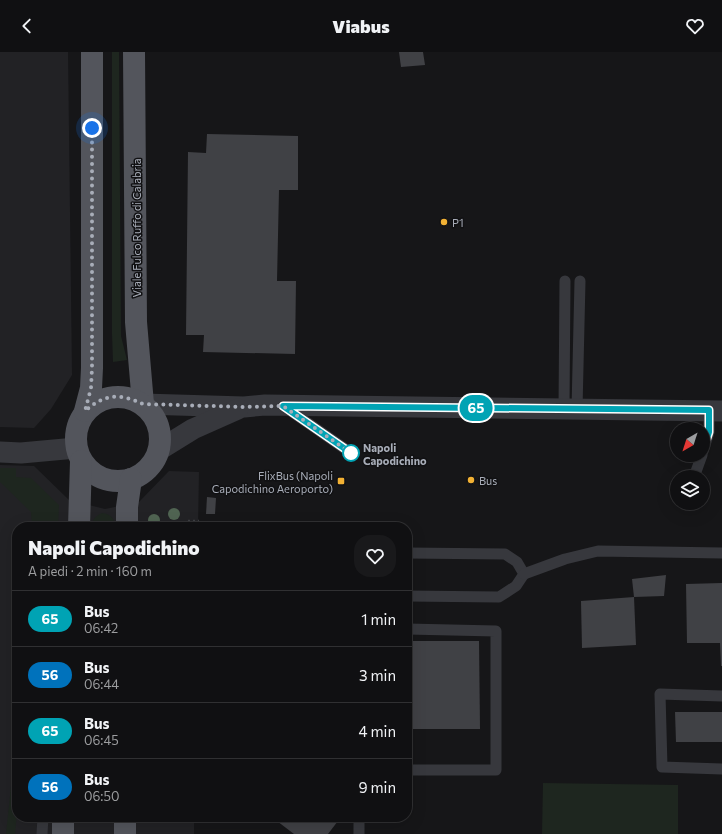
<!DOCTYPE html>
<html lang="it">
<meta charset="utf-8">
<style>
body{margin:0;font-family:Commissioner,sans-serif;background:#19191b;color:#f1f3f6;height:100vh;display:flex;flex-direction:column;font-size:15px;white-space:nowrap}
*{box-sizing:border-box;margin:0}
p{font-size:13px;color:#9c9d9f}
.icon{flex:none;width:22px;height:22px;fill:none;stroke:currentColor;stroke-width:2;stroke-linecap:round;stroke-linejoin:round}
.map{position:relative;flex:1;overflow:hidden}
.panel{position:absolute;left:12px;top:470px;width:400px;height:300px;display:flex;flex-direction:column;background:#101012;border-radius:16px;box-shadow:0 4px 16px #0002,0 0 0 1px #303032}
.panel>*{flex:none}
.badge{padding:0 8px;border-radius:13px;font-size:14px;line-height:26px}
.needle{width:26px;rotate:219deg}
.fabs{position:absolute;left:670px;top:370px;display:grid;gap:8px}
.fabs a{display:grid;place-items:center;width:40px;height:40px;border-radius:50%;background:#101012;box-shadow:0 4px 16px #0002,0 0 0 1px #303032;font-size:20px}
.you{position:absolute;width:20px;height:20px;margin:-10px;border:3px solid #fff;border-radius:50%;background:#1a73e8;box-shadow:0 0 0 6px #1a73e833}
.map>.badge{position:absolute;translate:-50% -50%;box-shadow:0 0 0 2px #fff}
.round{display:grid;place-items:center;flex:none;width:42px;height:42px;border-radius:16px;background:#19191b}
.headline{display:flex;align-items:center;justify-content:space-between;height:68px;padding:0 16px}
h1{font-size:19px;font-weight:800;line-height:30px}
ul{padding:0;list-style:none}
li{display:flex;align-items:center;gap:12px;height:56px;padding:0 16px;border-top:1px solid #303032}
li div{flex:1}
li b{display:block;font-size:15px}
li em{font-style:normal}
li .badge{min-width:44px;font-weight:700;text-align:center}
header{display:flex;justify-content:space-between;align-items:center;height:52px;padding:0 16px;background:#101012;font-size:18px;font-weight:800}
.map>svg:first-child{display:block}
.built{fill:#222225}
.green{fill:#1e261f}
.building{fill:#404145}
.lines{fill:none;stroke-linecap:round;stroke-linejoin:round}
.path{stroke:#3d3f44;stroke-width:2.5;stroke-dasharray:2 3;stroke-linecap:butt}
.lane{stroke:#37383d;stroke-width:11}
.street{stroke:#37383d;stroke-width:21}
.primary{stroke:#53555c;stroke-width:22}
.tree{fill:#506452}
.line-casing{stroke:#fff;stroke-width:9}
.line{stroke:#00a3b4;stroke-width:6}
.walk{stroke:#a8adb8;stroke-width:4;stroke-dasharray:0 7.2}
.poi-dot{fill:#f2b134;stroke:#111113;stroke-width:1.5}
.stop-dot{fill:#fff;stroke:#00a3b4;stroke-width:2}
.labels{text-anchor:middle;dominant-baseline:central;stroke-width:3;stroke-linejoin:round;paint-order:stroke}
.poi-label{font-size:11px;fill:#a8adb8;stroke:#111113;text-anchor:start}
.street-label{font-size:11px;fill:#a8adb8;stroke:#111113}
.stop-label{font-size:11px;font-weight:bold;fill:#a8adb8;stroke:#111113;text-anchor:start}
</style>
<header><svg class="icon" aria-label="back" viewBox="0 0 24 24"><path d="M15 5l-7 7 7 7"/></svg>Viabus<svg class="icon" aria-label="heart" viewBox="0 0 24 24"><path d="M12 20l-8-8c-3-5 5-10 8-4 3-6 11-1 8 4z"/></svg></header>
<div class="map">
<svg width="722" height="782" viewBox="0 0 722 782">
<rect width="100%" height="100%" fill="#161618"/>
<g class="built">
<path d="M0 0H68L72 323 51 357 34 376 0 375Z"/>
<path d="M0 413 34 414 69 448 105 457 139 450 169 419 199 420 198 475H17V765H194V782H0Z"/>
</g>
<g class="green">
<path d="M112 0H119L121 284 127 308 113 310 112 282Z"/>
<path d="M0 416H16V425L31 426 59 453 58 475H32L31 460 0 430Z"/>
<path d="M102 461C110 462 115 466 115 475H92C92 468 95 464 102 461Z"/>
<path d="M17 678V760L15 782H6Z"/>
<path d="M543 731 678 733V782H542Z"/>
</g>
<g class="building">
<path d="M399 0H423L425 13 401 15Z"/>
<path d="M207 82 298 84V138H279L277 229H296L295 302 203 300 204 283H186L188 100 206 101Z"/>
<path d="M207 445 216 446 215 462H206Z"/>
<path d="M666 523 664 544 634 545 632 527Z"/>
<path d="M722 531V614H721L720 591H687L686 532Z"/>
<path d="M634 545 636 593 582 596 581 549Z"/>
<path d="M407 589H479L480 677H407Z"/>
<path d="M675 660H722V690H676Z"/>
<path d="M274 765H341L328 782H294L273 766Z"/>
</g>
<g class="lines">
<path class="path" d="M188 469H199"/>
<g class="lane">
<path d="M285 355 351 401"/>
<path d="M564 357 565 229"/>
<path d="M577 357 580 229"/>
<path d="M703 399 709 380V358"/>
<path d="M694 425 702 403"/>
<path d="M407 501 505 502 517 510 524 522 516 534 499 545 407 544"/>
<path d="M524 522 565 507 598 499 722 501"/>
<path d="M407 577 496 579V718H407"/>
<path d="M722 644 660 642 662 715 722 717"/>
<path d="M42 782 43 765"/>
<path d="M359 782V765"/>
</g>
<g class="street">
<path d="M143 352 244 355 265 353 722 359"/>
<path d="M159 398 193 377 238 357"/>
<path d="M0 400 21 401 76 396"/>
</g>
<g class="primary">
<path d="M134 0 136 270 143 352"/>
<circle cx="118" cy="387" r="42"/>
<path d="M85 359 91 336 92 316V0"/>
<path d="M79 475 81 409"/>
<path d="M127 475V455L131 427"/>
<path d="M63 782V765"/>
<path d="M125 782V765"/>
</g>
</g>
<g class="tree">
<circle cx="174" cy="462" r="6"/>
<circle cx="154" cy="468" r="6"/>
</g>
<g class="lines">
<defs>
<path id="line" d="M351 401 283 354 709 358V380L703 398"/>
</defs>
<use href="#line" class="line-casing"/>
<use href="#line" class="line"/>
<path class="walk" d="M92 76V316L91 336 85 359C104 342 120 341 143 352L244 355 283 354 351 401"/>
</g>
<g class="poi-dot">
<circle cx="444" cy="170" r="4"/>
<circle cx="471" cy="428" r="4"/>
<rect x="337" y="425" width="8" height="8" rx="2"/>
</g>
<circle class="stop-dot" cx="351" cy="401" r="8"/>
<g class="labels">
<g class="poi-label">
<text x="452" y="170">P1</text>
<text x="333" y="423" text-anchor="end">FlixBus (Napoli<tspan x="333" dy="13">Capodichino Aeroporto)</tspan></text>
<text x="479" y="428">Bus</text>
</g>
<g class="street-label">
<text transform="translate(136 176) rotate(-90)">Viale Fulco Ruffo di Calabria</text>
</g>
<g class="stop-label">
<text x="363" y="395">Napoli<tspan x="363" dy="13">Capodichino</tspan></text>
</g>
</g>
</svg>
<div class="fabs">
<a><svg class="needle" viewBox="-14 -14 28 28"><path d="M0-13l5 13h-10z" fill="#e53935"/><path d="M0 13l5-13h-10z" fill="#9c9d9f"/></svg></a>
<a><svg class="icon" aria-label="layers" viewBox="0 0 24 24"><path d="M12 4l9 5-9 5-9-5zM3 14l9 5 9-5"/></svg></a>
</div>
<div class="you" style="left:92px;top:76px"></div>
<b class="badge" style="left:476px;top:356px;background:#00a3b4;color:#fff">65</b>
<section class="panel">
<div class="headline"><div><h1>Napoli Capodichino</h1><p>A piedi · 2 min · 160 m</p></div><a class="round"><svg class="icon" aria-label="heart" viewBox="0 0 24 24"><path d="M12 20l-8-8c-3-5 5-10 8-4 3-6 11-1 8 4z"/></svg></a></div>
<ul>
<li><span class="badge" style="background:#00a3b4;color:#fff">65</span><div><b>Bus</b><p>06:42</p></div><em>1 min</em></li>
<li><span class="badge" style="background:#0072bc;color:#fff">56</span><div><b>Bus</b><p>06:44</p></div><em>3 min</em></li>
<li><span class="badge" style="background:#00a3b4;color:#fff">65</span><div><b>Bus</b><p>06:45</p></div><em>4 min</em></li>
<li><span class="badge" style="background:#0072bc;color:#fff">56</span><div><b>Bus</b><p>06:50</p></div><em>9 min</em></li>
</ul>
</section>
</div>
